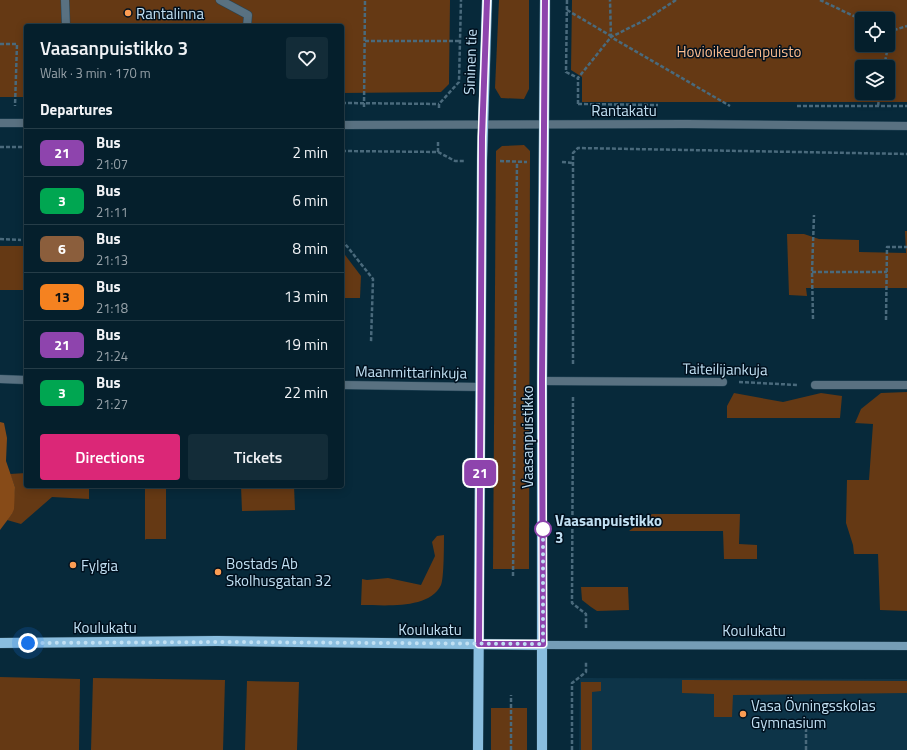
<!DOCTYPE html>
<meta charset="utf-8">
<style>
body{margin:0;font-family:"Titillium Web",sans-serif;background:#132c38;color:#f1f3f6;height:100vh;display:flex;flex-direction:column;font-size:15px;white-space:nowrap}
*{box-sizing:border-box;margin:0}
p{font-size:13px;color:#97a2a9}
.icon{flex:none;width:22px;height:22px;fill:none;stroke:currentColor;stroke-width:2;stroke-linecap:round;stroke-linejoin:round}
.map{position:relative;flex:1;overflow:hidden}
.sheet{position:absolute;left:24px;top:24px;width:320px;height:464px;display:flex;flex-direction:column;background:#051f2c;border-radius:4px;box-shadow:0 2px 10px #0003,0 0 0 1px #263d48}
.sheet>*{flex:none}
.badge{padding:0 8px;border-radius:6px;font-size:14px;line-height:26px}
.controls{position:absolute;left:855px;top:12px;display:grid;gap:8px}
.controls a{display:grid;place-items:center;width:40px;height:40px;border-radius:4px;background:#051f2c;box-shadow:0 2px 10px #0003,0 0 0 1px #263d48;font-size:20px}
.you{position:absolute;width:20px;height:20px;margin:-10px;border:3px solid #fff;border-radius:50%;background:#1a73e8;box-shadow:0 0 0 6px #1a73e833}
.map>.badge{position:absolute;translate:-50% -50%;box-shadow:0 0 0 2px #fff}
h2{padding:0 16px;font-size:15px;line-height:36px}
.round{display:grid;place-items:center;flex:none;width:42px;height:42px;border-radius:4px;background:#132c38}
.overview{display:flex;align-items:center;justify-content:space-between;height:68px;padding:0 16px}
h1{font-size:19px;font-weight:600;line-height:30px}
.action{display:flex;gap:8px;margin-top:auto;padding:8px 16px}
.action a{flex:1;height:46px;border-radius:4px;background:#db2777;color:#fff;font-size:16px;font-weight:600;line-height:46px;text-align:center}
.action a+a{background:#132c38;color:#f1f3f6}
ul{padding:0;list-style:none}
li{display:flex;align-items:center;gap:12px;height:48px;padding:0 16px;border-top:1px solid #263d48}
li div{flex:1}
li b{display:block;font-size:15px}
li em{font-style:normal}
li .badge{min-width:44px;font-weight:700;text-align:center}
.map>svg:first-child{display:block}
.built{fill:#0d3448}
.green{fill:#653914;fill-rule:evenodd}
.forest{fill:#874b18}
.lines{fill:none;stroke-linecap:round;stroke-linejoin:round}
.service-casing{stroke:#254658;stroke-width:9}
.minor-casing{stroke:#254658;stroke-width:9}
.secondary-casing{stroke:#254658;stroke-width:9}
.primary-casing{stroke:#254658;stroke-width:11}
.path{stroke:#4a6a7c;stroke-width:2.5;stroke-dasharray:4 2;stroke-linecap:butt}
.service{stroke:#597181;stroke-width:8}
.minor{stroke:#597181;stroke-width:8}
.secondary{stroke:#759db6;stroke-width:8}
.primary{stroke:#8abedf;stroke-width:10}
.line-casing{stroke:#fff;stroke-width:9}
.line{stroke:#8e44ad;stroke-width:6}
.walk{stroke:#c1e0f3;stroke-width:4;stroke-dasharray:0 7.2}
.poi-dot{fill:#fc9d53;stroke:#00101e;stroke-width:1.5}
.stop-dot{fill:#fff;stroke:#8e44ad;stroke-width:2}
.labels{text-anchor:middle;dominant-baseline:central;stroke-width:3;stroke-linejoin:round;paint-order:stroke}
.poi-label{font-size:15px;fill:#c1e0f3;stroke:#00101e;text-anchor:start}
.park-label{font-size:15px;fill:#fbbc8f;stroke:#00101e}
.street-label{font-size:15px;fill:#c1e0f3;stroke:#00101e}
.stop-label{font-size:15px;font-weight:bold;fill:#c1e0f3;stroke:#00101e;text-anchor:start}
</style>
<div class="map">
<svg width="907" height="750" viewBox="0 0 907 750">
<rect width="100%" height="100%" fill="#07293a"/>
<path class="built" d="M580 678 907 679V750H579Z"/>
<g class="green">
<path d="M0 0H450L449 84 441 92 342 93V26H26V97H0Z"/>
<path d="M499 0H529V89L524 99 501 98 495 88Z"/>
<path d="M572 0H907V102H582V77L571 70ZM862 19H888V45H862ZM862 67H888V93H862Z"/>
<path d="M524 145 530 151 529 569H493L496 151 502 146Z"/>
<path d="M905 231H907V288H806L807 296 789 295 787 234H804L819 239 859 240V252L906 253Z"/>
<path d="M24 232H26V290H0V246H24Z"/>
<path d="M342 251 361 276 360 298H342Z"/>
<path d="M907 392V611L880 610 878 554H854L853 545 846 523 847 480H869L873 424 855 423 861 409 881 393Z"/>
<path d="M734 393 783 402 821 393 842 396 840 418H727V406Z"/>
<path d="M26 473V486H89V499L52 497 21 524 7 520 12 514 15 487 10 474Z"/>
<path d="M145 486H166V539H146L145 540Z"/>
<path d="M241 486H294L295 510 242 511Z"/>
<path d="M652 514H740L739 544 757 545V559H724L723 531H629Z"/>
<path d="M444 535C444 544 444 579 441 585 429 610 384 605 361 605L362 579 367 580 388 578 421 585 435 556 432 542 437 536Z"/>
<path d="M581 587H628L629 610 597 611 591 607 582 600Z"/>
<path d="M0 677 80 679 79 750H0Z"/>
<path d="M93 678 225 680 223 750H91Z"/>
<path d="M682 680 907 681V693L733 695 732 717H714V694L682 693Z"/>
<path d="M247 681 299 682 297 750H245Z"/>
<path d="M581 682H601V691L592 692V750H581Z"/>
<rect x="491" y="708" width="36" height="42"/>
</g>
<path class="forest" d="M0 422 4 423 7 438 6 461 15 487 14 509 12 514 0 530Z"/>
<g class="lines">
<defs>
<g id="service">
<path d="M65 0 66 26"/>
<path d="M220 0 248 15 247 26"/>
<path d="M0 379 26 380"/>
<path d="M542 381 723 382"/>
<path d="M342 385 481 387"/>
<path d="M815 385H907"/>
</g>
<g id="minor">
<path d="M0 123H26"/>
<path d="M342 125 687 124 907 126"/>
</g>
<path id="secondary" d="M543 645 907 646"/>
<g id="primary">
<path d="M0 643 217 641 543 645"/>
<path d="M478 750 482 161 487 0"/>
<path d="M542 750V381L545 0"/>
</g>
</defs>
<use href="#service" class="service-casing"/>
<use href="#minor" class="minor-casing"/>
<use href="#secondary" class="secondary-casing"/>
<use href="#primary" class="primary-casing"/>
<g class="path">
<path d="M567 0 566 72 578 78"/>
<path d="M676 0 645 20 611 37 730 106"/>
<path d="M820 0 862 20"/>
<path d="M567 10 611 36"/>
<path d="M888 30 891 31 907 26"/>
<path d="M365 41H460"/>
<path d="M0 44H17L15 106"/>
<path d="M884 67 891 31"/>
<path d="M342 103 439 104"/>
<path d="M578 104 658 105"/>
<path d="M578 104V78L611 37 610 0"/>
<path d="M797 106H907"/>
<path d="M878 106 880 93"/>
<path d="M364 107 365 0"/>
<path d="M439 108V104L459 82 461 0"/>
<path d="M0 147H26"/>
<path d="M342 151 438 152 455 161H465"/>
<path d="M438 152V141"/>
<path d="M500 161 527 162"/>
<path d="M562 162 573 163"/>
<path d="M0 239 21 240"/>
<path d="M342 240 373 279 371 342"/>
<path d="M812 272H887"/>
<path d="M813 319 812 272 814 215"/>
<path d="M886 320 887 247H907"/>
<path d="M573 364V153L578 148 907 154"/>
<path d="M739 382 798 385"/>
<path d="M573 397 572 603 586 614V628"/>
<path d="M513 576 517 162"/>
<path d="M511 750V695"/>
<path d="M572 750V683L586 672V661"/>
<path d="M806 750V729"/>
</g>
<use href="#service" class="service"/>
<use href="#minor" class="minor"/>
<use href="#secondary" class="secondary"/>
<use href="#primary" class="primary"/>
</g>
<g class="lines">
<defs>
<path id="line" d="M487 0 482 137 479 644H543L542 381 545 0"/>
</defs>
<use href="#line" class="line-casing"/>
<use href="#line" class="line"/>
<path class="walk" d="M28 643 226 642 543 644V528V529"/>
</g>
<g class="poi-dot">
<circle cx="128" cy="13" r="4"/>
<circle cx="73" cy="565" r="4"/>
<circle cx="218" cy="572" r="4"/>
<circle cx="743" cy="714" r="4"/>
</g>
<circle class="stop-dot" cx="543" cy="529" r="8"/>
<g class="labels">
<g class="poi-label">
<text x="136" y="13">Rantalinna</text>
<text x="226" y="563">Bostads Ab<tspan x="226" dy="17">Skolhusgatan 32</tspan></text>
<text x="81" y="565">Fylgia</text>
<text x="751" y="705">Vasa Övningsskolas<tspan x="751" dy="17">Gymnasium</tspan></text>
</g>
<g class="park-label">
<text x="739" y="51">Hovioikeudenpuisto</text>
</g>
<g class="street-label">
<text transform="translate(470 62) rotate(-88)">Sininen tie</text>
<text x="624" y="110">Rantakatu</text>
<text transform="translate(725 369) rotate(1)">Taiteilijankuja</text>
<text transform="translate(411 372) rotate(1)">Maanmittarinkuja</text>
<text transform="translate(527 437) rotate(-90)">Vaasanpuistikko</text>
<text x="105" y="627">Koulukatu</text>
<text x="430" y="629">Koulukatu</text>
<text x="754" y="630">Koulukatu</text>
</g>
<g class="stop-label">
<text x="555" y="520">Vaasanpuistikko<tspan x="555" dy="17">3</tspan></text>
</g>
</g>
</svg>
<div class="controls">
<a><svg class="icon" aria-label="locate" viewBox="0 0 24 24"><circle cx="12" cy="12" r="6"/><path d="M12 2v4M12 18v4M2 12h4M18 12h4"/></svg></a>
<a><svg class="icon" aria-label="layers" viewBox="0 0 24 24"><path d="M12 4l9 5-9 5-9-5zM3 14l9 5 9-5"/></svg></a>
</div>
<div class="you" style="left:28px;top:643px"></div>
<b class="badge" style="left:480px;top:473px;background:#8e44ad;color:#fff">21</b>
<section class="sheet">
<div class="overview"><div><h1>Vaasanpuistikko 3</h1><p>Walk · 3 min · 170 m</p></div><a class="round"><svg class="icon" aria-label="heart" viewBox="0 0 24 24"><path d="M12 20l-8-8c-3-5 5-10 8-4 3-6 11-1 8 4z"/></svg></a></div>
<h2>Departures</h2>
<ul>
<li><span class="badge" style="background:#8e44ad;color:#fff">21</span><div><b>Bus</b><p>21:07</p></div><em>2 min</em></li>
<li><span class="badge" style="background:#00a651;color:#fff">3</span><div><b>Bus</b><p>21:11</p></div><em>6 min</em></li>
<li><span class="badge" style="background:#8b5e3c;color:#fff">6</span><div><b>Bus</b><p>21:13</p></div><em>8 min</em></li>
<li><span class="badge" style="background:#f58220;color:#111">13</span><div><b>Bus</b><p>21:18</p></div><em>13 min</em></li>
<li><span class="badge" style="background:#8e44ad;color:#fff">21</span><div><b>Bus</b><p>21:24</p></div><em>19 min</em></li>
<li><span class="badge" style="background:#00a651;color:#fff">3</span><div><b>Bus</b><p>21:27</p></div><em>22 min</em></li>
</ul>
<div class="action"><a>Directions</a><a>Tickets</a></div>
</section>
</div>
